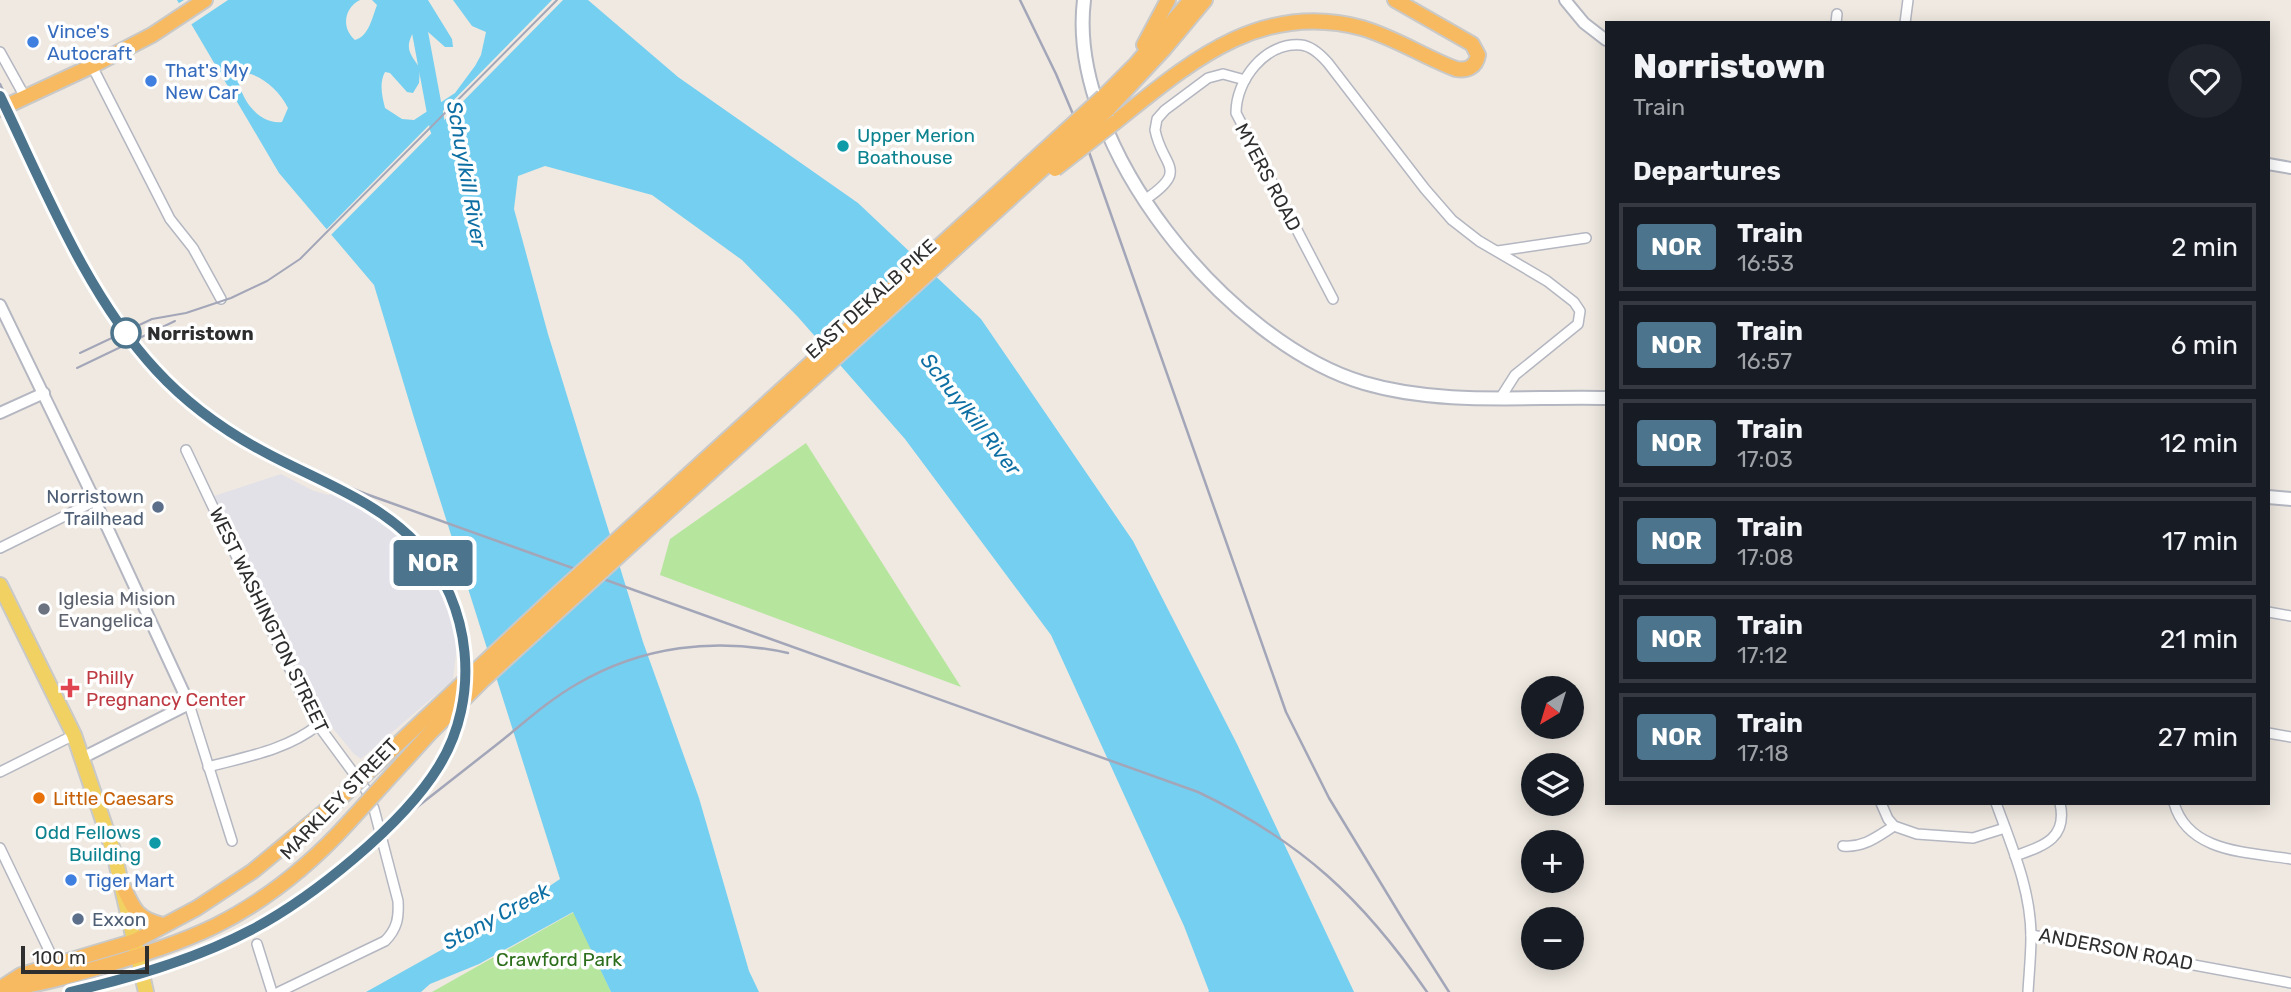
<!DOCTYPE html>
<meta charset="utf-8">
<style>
body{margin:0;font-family:Rubik,sans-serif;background:#20242c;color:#f1f3f6;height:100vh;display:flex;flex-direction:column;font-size:26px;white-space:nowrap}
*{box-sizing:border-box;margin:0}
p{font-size:23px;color:#9ea1a6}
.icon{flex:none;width:38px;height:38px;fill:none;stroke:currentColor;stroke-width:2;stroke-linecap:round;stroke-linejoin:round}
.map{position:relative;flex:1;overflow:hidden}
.panel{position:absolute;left:1605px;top:21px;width:665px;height:784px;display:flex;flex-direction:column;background:#171b24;border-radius:0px;box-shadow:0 4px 18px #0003}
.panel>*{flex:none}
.badge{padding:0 14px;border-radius:5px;font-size:24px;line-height:46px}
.needle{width:46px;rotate:218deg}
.tools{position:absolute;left:1521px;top:676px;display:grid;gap:14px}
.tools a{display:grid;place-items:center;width:63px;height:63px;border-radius:50%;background:#171b24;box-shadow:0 4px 18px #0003;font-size:35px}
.scale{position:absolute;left:21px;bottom:18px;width:128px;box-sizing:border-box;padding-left:7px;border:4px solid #2e2e2e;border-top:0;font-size:19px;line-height:24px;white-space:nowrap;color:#2e2e2e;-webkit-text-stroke:5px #fff;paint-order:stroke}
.map>.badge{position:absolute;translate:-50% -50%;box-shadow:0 0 0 4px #fff}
h2{padding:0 28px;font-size:26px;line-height:63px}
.round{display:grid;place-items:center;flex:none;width:74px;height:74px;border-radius:37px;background:#20242c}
.headline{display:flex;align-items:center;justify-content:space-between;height:119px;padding:0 28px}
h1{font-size:33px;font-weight:800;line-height:52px}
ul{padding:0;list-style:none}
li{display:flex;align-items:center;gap:21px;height:88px;margin:0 14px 10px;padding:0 14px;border:4px solid #363941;border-radius:0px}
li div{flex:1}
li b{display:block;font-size:26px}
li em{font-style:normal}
li .badge{min-width:77px;font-weight:700;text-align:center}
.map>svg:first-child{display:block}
.industrial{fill:#e3e1e8}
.green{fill:#b6e59e}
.water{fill:#75cff0;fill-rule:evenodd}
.pier{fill:#efe9e1}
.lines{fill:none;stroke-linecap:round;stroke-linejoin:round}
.river{stroke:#75cff0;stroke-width:16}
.minor-casing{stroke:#b4b7c1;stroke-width:12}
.tertiary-casing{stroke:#b4b7c1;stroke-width:14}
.secondary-casing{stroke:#b4b7c1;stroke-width:16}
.primary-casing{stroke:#c9c9c9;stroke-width:18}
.trunk-casing{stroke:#c9c9c9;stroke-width:18}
.minor{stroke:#fff;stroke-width:9}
.tertiary{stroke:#fff;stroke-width:10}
.secondary{stroke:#fff;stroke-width:12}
.primary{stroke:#f2d163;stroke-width:14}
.trunk{stroke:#f8ba60;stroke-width:14}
.tram{stroke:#a3a6b8;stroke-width:2}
.rail{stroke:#a3a6b8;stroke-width:2.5}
.trunk-bridge-casing{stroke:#c9c9c9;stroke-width:18;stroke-linecap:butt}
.trunk-bridge{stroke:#f8ba60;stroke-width:14}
.line-casing{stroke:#fff;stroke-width:16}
.line{stroke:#4c748c;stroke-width:10}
.shop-dot{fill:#3f7fe0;stroke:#fff;stroke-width:2.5}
.culture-dot{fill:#0f9aa8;stroke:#fff;stroke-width:2.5}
.stop-dot{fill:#fff;stroke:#4c748c;stroke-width:3.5}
.service-dot{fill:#5c6f8a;stroke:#fff;stroke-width:2.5}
.worship-dot{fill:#6b7280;stroke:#fff;stroke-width:2.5}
.health-dot{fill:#e0444e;stroke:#fff;stroke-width:2.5}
.food-dot{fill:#e8710a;stroke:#fff;stroke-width:2.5}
.labels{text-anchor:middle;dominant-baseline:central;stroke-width:7;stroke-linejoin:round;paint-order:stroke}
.shop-label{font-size:19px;fill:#366cbe;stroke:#fff;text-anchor:start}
.culture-label{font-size:19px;fill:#0d838f;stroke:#fff;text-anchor:start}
.street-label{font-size:19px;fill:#2e2e2e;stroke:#fff}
.stop-label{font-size:19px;font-weight:bold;fill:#2e2e2e;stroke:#fff;text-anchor:start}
.service-label{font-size:19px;fill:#4e5e75;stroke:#fff;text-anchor:end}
.worship-label{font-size:19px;fill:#5b616d;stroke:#fff;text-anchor:start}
.health-label{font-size:19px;fill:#be3a42;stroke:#fff;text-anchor:start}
.food-label{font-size:19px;fill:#c56008;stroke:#fff;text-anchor:start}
.park-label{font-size:19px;fill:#2c6e1b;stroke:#fff}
.water-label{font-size:21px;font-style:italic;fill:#0d6fa3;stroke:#fff}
</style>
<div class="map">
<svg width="2291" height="992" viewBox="0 0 2291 992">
<rect width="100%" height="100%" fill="#efe9e1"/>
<path class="industrial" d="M281 474 314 491 329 495 336 491 379 516 409 540 430 565 450 605 458 637 453 680 361 759 354 754 316 708 214 496Z"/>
<g class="green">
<path d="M806 443 961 687 660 575 670 539Z"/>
<path d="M574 912 611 992H432Z"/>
</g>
<path class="water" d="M177 0H360C344 8 341 28 355 40 369 36 372 18 377 5L372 0H428L452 39 453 47H445L427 31 416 27C405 47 407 50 420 68L419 83 413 93 407 92 390 73 385 72C379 83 382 96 385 108L402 119 414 120 455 93 475 66 481 55 486 32 472 26 453 0H588L678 77 858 203 981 319 1133 541 1237 744 1354 992H1208L1209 991 1184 926 1051 635 905 439 798 317 742 260 652 195 545 166 518 176 514 209 548 334 643 642 699 798 749 971 759 992H611L573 912 479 964 430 984 421 992H366L520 906 560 879 415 421 374 285 279 173ZM251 74C267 80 280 92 288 108L282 122C259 125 242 100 238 80L245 75Z"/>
<g class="pier">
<path d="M184 0H228L189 26 176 5Z"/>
<path d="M552 0H563L329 237 324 232Z"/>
</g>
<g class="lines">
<path class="river" d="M414 0 438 129"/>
<defs>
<g id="minor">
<path d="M1836 23 1837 14"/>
<path d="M1905 23 1908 0"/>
<path d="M0 52 25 97"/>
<path d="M92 66 170 219 193 248 221 299"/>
<path d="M1146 199C1190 169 1162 167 1155 130L1157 119 1165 110 1208 78 1223 74 1245 80"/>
<path d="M1498 251 1586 238"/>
<path d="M1333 299 1236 113C1236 80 1265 42 1301 45 1312 46 1321 55 1328 63L1425 189 1452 220 1479 241 1547 281 1574 302 1580 311 1578 324 1515 375 1501 397"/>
<path d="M186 450 313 718 366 790 374 809 398 901C399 918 397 929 385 941L279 992"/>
<path d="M0 548 95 501"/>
<path d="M2268 612 2291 616"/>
<path d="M189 704 232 841"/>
<path d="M2268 733 2291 737"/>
<path d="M208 767C245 757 287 750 318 725"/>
<path d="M0 772 74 735"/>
<path d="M1881 803 1888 819 1894 826 1917 834 1973 838 2005 828"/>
<path d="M1996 803C2012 847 2031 890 2031 937 2031 955 2029 974 2028 992"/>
<path d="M2174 803C2188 853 2248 852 2291 859"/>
<path d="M1843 846C1864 848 1878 836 1894 826"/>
<path d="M0 848 56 965"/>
<path d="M2015 856C2043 846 2068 839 2060 803"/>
<path d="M2031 935 2291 983"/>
<path d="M257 944 272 992"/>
</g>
<g id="tertiary">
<path d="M1565 0 1584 23 1606 40"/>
<path d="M2268 164 2291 168"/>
<path d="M0 305 95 501 189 704 82 758"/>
<path d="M0 413 44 393"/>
</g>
<g id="secondary">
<path d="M1084 0C1066 146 1229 343 1364 383 1442 406 1526 396 1606 398"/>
<path d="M2268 497 2291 499"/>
</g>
<path id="primary" d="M0 585 74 735 114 853 146 992"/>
<g id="trunk">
<path d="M1144 45 1168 0"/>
<path d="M1103 97 1136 64 1191 0"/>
<path d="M0 109 92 66 152 35 205 0"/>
<path d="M1108 109 1164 49 1205 0"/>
<path d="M1114 123C1188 64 1259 0 1362 28 1396 38 1424 57 1456 69 1467 71 1476 67 1478 55L1472 44 1395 0"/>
<path d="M122 884C133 908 136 919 163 925"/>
<path d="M1 988 21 975 135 941 197 908 253 871 335 803"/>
<path d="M0 989C36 986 69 976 104 966 141 955 180 943 215 926 265 901 311 864 349 822"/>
</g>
</defs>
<use href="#minor" class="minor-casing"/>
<use href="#tertiary" class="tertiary-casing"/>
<use href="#secondary" class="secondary-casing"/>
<use href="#primary" class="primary-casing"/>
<use href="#trunk" class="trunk-casing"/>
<use href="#minor" class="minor"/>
<use href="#tertiary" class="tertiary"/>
<use href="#secondary" class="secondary"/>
<use href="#primary" class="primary"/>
<use href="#trunk" class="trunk"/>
<g class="tram">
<path d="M80 353 152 319 186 313 231 298 267 281 300 259 557 0"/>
<path d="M77 368 175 321"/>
</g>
<g class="rail">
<path d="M1020 0 1056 74 1089 152 1286 712 1329 798 1402 918 1449 992"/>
<path d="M0 84C56 199 106 333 211 413 257 448 313 473 366 494L1198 792C1301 841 1363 899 1427 992"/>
<path d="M350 496C375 510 400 524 419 546 472 605 480 694 441 763 419 801 382 831 351 860"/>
<path d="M412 811C441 788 471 765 500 742 525 722 549 700 577 684 642 646 715 637 788 653"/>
<path d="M70 992C143 975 217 951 280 913 308 896 333 875 358 855"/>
</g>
<defs>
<g id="trunk-bridge">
<path d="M1055 169 1114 123"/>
<path d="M335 803 551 600 1103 97"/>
<path d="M349 822 429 734 484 679 1108 109"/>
</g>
</defs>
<use href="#trunk-bridge" class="trunk-bridge-casing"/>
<use href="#trunk-bridge" class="trunk-bridge"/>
</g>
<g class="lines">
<defs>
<path id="line" d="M0 96C44 187 87 296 156 370 189 406 229 434 272 456 322 482 380 503 418 545 472 604 481 698 439 766 403 825 312 898 251 930 196 959 131 978 70 992"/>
</defs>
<use href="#line" class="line-casing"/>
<use href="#line" class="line"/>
</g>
<g class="shop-dot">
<circle cx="33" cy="42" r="7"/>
<circle cx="151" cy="81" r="7"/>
<circle cx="71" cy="880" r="7"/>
</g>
<g class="culture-dot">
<circle cx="843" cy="146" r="7"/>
<circle cx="155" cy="843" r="7"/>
</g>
<circle class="stop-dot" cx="126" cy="333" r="14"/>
<g class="service-dot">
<circle cx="158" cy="507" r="7"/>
<circle cx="78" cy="919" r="7"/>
</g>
<circle class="worship-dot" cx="44" cy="609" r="7"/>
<path class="health-dot" d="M66.5 677.5h7v7h7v7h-7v7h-7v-7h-7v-7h7z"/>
<circle class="food-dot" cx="39" cy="798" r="7"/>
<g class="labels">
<g class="shop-label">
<text x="47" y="31">Vince's<tspan x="47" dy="22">Autocraft</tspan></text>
<text x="165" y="70">That's My<tspan x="165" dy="22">New Car</tspan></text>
<text x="85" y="880">Tiger Mart</text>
</g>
<g class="culture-label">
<text x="857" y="135">Upper Merion<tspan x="857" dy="22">Boathouse</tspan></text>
<text x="141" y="832" text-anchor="end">Odd Fellows<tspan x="141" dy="22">Building</tspan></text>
</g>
<g class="street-label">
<text transform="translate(1268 177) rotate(62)">MYERS ROAD</text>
<text transform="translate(871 299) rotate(-42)">EAST DEKALB PIKE</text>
<text transform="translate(269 620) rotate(64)">WEST WASHINGTON STREET</text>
<text transform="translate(339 799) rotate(-46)">MARKLEY STREET</text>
<text transform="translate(2116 949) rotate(11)">ANDERSON ROAD</text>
</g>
<g class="stop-label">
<text x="147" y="333">Norristown</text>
</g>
<g class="service-label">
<text x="144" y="496">Norristown<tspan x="144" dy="22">Trailhead</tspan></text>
<text x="92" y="919" text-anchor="start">Exxon</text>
</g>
<g class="worship-label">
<text x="58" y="598">Iglesia Mision<tspan x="58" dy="22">Evangelica</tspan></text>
</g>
<g class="health-label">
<text x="86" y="677">Philly<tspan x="86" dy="22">Pregnancy Center</tspan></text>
</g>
<g class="food-label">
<text x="53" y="798">Little Caesars</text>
</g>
<g class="park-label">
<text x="559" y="959">Crawford Park</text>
</g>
<g class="water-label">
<text transform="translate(467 174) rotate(80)">Schuylkill River</text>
<text transform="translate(971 414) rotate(52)">Schuylkill River</text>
<text transform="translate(496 916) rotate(-28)">Stony Creek</text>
</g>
</g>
</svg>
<div class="tools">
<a><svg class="needle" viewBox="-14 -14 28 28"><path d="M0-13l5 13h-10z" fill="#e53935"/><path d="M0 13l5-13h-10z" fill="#9ea1a6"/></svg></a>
<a><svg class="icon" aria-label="layers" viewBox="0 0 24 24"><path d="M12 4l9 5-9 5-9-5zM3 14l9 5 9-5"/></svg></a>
<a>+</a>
<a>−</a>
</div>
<div class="scale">100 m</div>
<b class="badge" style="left:433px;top:563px;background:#4c748c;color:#fff">NOR</b>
<section class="panel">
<div class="headline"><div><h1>Norristown</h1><p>Train</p></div><a class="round"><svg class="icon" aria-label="heart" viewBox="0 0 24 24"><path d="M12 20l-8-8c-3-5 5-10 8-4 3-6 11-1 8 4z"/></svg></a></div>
<h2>Departures</h2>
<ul>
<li><span class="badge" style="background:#4c748c;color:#fff">NOR</span><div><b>Train</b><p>16:53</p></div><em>2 min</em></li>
<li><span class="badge" style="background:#4c748c;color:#fff">NOR</span><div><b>Train</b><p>16:57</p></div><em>6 min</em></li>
<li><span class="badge" style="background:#4c748c;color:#fff">NOR</span><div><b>Train</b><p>17:03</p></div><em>12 min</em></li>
<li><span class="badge" style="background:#4c748c;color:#fff">NOR</span><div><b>Train</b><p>17:08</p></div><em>17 min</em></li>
<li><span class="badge" style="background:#4c748c;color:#fff">NOR</span><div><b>Train</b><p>17:12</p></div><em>21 min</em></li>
<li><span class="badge" style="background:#4c748c;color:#fff">NOR</span><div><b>Train</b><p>17:18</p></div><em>27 min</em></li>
</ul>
</section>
</div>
